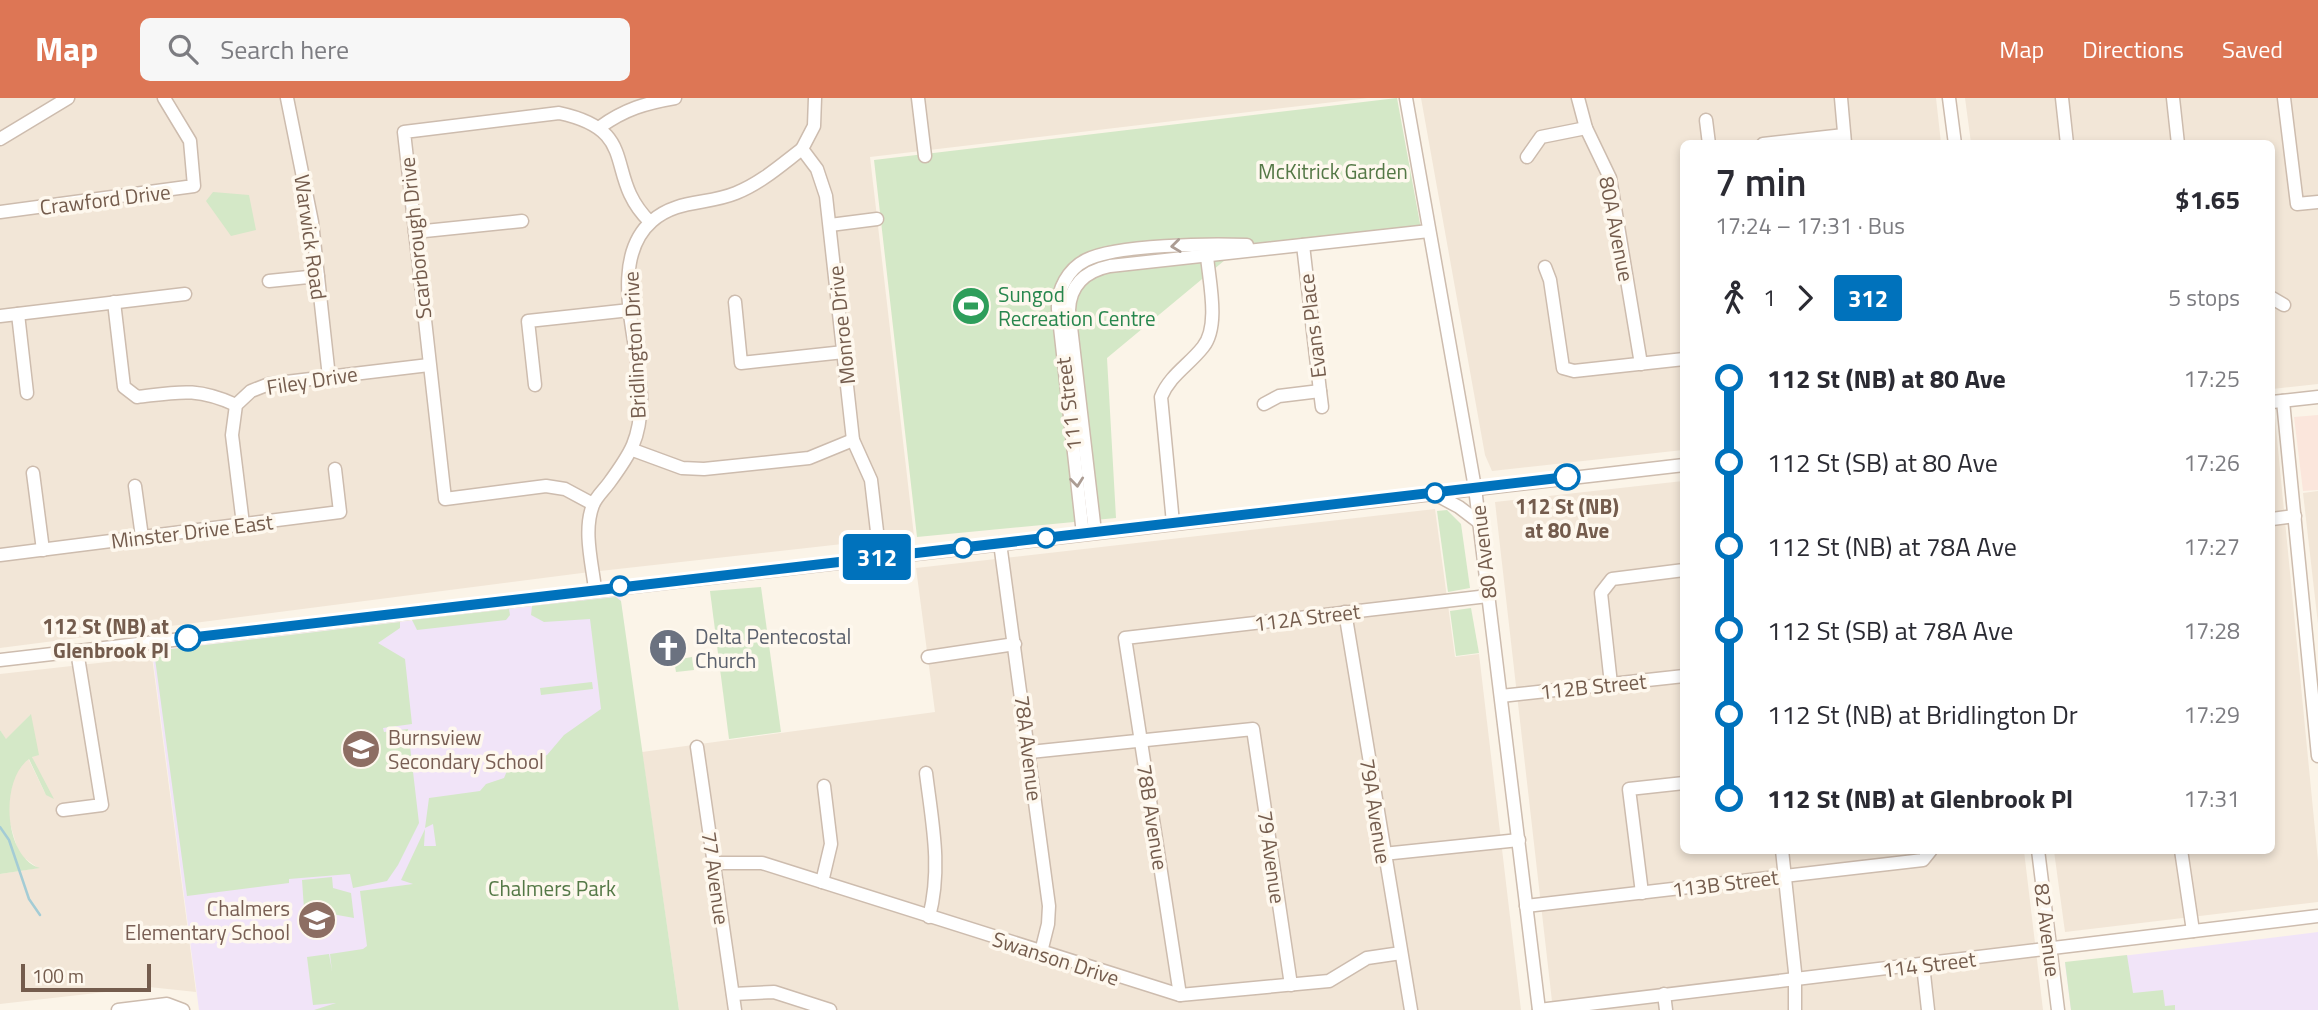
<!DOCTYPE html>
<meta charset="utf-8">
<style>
body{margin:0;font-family:"Titillium Web",sans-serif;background:#f7f7f7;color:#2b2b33;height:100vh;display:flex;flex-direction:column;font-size:26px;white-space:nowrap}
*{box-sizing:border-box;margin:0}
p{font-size:23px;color:#7c7c81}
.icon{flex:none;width:38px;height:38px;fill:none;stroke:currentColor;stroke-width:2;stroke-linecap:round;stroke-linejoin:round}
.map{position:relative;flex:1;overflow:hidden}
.drawer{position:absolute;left:1680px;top:42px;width:595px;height:714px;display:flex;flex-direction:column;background:#fff;border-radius:10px;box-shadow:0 4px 10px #0003}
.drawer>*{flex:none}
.badge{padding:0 14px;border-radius:5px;font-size:24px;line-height:46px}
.scale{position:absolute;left:21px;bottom:18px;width:130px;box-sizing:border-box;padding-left:7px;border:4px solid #745c4d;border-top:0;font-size:19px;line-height:24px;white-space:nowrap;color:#745c4d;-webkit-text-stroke:5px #fef8ee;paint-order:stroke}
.map>.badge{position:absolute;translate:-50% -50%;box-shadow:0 0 0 4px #fff}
.legs{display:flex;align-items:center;gap:10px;height:77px;padding:0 35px;font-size:23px}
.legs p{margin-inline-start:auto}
.head{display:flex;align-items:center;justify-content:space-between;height:119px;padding:0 35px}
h1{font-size:38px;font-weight:600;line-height:52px}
ul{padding:0 35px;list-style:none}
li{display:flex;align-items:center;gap:24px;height:84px;font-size:26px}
li i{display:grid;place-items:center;width:10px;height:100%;margin:0 9px;background:currentColor}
li i::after{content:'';width:18px;height:18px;margin:-9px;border:5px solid;border-radius:50%;background:#fff}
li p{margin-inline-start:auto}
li:first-child i{background:linear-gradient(#0000 50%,currentColor 0)}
li:last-child i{background:linear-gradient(currentColor 50%,#0000 0)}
header{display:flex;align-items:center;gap:42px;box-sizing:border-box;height:98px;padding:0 35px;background:#dd7655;color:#fff}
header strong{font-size:33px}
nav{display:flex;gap:38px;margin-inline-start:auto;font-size:24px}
.search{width:490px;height:63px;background:#f7f7f7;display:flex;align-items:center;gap:18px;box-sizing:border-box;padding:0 24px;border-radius:10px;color:#7c7c81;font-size:26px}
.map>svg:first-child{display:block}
.residential{fill:#f2e6d7}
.commercial{fill:#fbe6dc}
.education{fill:#f1e4f8}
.green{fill:#d4e8c7}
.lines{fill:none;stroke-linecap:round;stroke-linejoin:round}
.stream{stroke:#a4ccd5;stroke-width:2.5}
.minor-casing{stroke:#cdbcae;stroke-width:15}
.minor{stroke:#fff;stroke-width:12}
.oneway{stroke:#ac9d94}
.line-1-casing{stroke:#fff;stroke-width:16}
.line-1{stroke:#0072bc;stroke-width:10}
.stop-1-dot{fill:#fff;stroke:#0072bc;stroke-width:3.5}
.labels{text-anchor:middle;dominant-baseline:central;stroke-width:7;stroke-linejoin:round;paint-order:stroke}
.park-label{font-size:21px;fill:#547846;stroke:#fef8ee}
.street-label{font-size:21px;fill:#745c4d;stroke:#fef8ee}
.leisure-label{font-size:21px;fill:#27864d;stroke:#fef8ee;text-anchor:start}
.stop-label{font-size:21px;font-weight:bold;fill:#745c4d;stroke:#fef8ee}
.worship-label{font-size:21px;fill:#5b616d;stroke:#fef8ee;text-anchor:start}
.education-label{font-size:21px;fill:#785e54;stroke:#fef8ee;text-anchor:start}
</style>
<header>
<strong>Map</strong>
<div class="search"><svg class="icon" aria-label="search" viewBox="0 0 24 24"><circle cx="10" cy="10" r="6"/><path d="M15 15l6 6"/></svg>Search here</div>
<nav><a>Map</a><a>Directions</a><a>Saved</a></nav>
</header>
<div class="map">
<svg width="2318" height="912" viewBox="0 0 2318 912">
<rect width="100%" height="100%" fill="#fbf4e8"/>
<g class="residential">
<path d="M0 0H1368L870 59 914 438 582 475 0 550Z"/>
<path d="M1421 0H1936L1941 45 1684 46 1683 352 1492 373 1485 357Z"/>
<path d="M1965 0H2318V286L2272 291V46L1971 45Z"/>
<path d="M2275 320 2318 763V804L2065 834 2054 753 2272 752V321Z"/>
<path d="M1683 383 1684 752 2024 753 2043 912H1553L1495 404Z"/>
<path d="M2318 393V526L2303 395Z"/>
<path d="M1435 411 1455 559 1479 556 1521 912H679L642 654 935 614 916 470Z"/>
<path d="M152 559 196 894 149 889 0 906V776L38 770 19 756 4 705 15 669 28 660 46 697 32 659 30 617 6 642 0 632V576Z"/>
</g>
<path class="commercial" d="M2318 317V392L2303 393 2294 319Z"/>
<g class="education">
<path d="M620 498 635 609 460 912H199L152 553Z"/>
<path d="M2318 834V912H2071L2065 865Z"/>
</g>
<g class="green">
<path d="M1397 0 1421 131 1225 162 1107 260 1116 420 917 439 874 62Z"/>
<path d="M213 94 249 97 256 132 231 138 206 103Z"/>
<path d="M1447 412 1461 426 1470 490 1448 494 1437 413Z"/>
<path d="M761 489 781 634 729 641 710 493Z"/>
<path d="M616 499 621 503 679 912H314L336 905 313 907 307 859 329 856 332 873 330 856 363 851 367 848 360 793 413 786 401 782 425 731 424 748H436L433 726 425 730 429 700 480 693 486 686 504 680 507 673 547 657 564 637 601 611 590 521 544 524 531 517 532 508Z"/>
<path d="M1471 510 1479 555 1456 558 1450 513Z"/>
<path d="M509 511 510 517 506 522 417 532 412 522Z"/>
<path d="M400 524V530L378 545 405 561 412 626 383 630 384 634 408 631 419 725 398 767 387 783 353 790 350 776 289 781V785L187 798 154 553Z"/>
<path d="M692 559 694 572 676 574 674 562Z"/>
<path d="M592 584 593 591 541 597 540 590Z"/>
<path d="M31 616 39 657 32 659 54 701 46 697 29 661C0 681 3 759 40 770L0 776V632L6 641Z"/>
<path d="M332 779 333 790 351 795 354 820 304 811 302 782Z"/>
<path d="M2127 857 2133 895 2163 892 2165 908 2175 907V912H2071L2065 864Z"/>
</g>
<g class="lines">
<path class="stream" d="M0 729 9 742 29 801 40 817"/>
<defs>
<g id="minor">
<path d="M287 0 312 124 329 279"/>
<path d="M815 0 814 28 802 51 817 71 826 98 853 342 871 382 880 459"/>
<path d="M918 0 925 58"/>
<path d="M1406 0 1475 390 1539 912"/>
<path d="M1578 0 1586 30 1610 80 1641 266"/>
<path d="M1841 0 1845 45"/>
<path d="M1949 0 1955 46"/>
<path d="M2062 0 2067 46"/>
<path d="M2173 0 2178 46"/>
<path d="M2284 0 2297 106 2318 104"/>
<path d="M1706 22 1709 46"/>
<path d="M600 29C625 11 646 5 675 0"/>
<path d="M0 41 68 0"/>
<path d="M1763 46 1844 37"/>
<path d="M1527 59 1541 39 1586 30"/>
<path d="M0 114 194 88 190 43 164 0"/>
<path d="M830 127 877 121"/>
<path d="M415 134 522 123"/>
<path d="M1545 169 1550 182 1563 270 1574 273 1684 261"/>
<path d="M269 183 318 178"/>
<path d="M2272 200 2284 207"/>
<path d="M114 204 124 289 137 299C179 294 196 289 236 307"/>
<path d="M735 204 741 265 844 254"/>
<path d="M18 216 27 295"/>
<path d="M0 218 185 196"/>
<path d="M535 287 528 223 630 212"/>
<path d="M1320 293 1322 309"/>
<path d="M2283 303 2318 658"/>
<path d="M2272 304 2318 299"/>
<path d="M1264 306 1279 298 1320 293 1303 147"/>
<path d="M633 352 682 370 704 371 809 360 853 342"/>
<path d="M33 375 43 452"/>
<path d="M135 388 142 439"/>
<path d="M1433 395 1459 409 1480 425"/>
<path d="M593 406 565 391 546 388 445 401 404 34 559 15C643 33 602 77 650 124"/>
<path d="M2272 421 2295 418"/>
<path d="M1173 425 1161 299C1170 277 1189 267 1203 249 1220 228 1209 183 1207 158"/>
<path d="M243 426 232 337 236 307 251 293 269 286 429 267"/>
<path d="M1095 434 1069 212C1070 186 1086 173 1110 168L1429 133"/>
<path d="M1083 436 1058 211C1057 192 1068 171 1086 162 1117 146 1211 146 1247 147"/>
<path d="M1000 445 1049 808 1048 826 1041 854"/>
<path d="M0 457 340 414 335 371"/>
<path d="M595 491C592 465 583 432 593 407 596 399 604 392 609 385 631 355 640 341 641 303 642 251 605 164 652 123 677 101 707 107 736 95 761 85 781 67 802 51"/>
<path d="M1345 514 1411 912"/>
<path d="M928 559 1015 546"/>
<path d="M0 562 1684 367"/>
<path d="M1611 586 1601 495 1612 481 1684 472"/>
<path d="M1501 598 1684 578"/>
<path d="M697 649 735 912"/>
<path d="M1030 654 1253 631 1291 887"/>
<path d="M926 675C932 724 942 770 929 819"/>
<path d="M63 712 102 707 77 553"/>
<path d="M1782 752 1795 874V912"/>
<path d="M2038 752 2058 912"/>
<path d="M2181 752 2193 833"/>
<path d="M1383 756 1519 742"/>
<path d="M714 765H762L1180 897 1329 883 1367 860 1401 855"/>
<path d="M822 784 831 746 824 688"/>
<path d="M1642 795 1629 691 1684 685"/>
<path d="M1526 808 1923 762 1931 752"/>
<path d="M1923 867 1928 912"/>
<path d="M733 896 774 894 830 912"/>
<path d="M1664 896 1666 912"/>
<path d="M1180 897 1125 540 1488 498"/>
<path d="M118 912 167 906 183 912"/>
<path d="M1539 912 2318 818"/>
</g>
</defs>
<use href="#minor" class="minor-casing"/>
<use href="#minor" class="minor"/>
</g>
<defs><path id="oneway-chevron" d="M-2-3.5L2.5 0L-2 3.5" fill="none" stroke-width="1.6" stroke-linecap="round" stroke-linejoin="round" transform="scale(1.75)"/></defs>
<g class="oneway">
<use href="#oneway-chevron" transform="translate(1176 148) rotate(173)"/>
<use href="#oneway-chevron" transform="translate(1077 384) rotate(84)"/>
</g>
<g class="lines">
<defs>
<path id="line-1" d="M188 540 1567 379"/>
</defs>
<use href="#line-1" class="line-1-casing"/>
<use href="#line-1" class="line-1"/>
</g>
<defs>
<symbol id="stadium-disc" viewBox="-11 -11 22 22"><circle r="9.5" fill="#2e9e5b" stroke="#fef8ee"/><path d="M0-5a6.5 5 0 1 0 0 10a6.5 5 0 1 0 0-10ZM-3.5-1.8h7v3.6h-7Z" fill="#fff"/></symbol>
<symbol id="church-disc" viewBox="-11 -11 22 22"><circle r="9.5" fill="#6b7280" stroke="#fef8ee"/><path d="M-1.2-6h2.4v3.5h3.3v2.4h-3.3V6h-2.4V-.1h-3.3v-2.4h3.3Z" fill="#fff"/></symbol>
<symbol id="school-disc" viewBox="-11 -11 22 22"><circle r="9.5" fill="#8d6e63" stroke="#fef8ee"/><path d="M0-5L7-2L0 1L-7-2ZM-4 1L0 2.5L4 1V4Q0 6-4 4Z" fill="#fff"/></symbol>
</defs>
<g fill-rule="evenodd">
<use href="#stadium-disc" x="949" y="186" width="44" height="44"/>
<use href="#church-disc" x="646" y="528" width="44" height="44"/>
<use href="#school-disc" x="339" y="629" width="44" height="44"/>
<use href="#school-disc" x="295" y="800" width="44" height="44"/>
</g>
<g class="stop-1-dot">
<circle cx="1567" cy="379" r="12"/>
<circle cx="1435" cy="395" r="9"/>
<circle cx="1046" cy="440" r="9"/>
<circle cx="963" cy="450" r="9"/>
<circle cx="620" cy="488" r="9"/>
<circle cx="188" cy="540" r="12"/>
</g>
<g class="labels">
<g class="park-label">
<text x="1333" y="73">McKitrick Garden</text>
<text x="552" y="790">Chalmers Park</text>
</g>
<g class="street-label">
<text transform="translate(105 101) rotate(-7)">Crawford Drive</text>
<text transform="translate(1617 131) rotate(79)">80A Avenue</text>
<text transform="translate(311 139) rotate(82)">Warwick Road</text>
<text transform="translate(415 140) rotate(-96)">Scarborough Drive</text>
<text transform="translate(841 227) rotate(-96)">Monroe Drive</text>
<text transform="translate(1312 228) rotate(-97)">Evans Place</text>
<text transform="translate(634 247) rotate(-93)">Bridlington Drive</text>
<text transform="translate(312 282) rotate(-9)">Filey Drive</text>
<text transform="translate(1068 306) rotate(-97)">111 Street</text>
<text transform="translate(192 433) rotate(-7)">Minster Drive East</text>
<text transform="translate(1483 454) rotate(-97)">80 Avenue</text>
<text transform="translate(1307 519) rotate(-7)">112A Street</text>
<text transform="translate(1593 588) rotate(-6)">112B Street</text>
<text transform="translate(1029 650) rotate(83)">78A Avenue</text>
<text transform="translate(1376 713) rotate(81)">79A Avenue</text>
<text transform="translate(1153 719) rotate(81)">78B Avenue</text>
<text transform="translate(1272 759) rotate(82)">79 Avenue</text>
<text transform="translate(716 780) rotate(82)">77 Avenue</text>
<text transform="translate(1725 785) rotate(-7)">113B Street</text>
<text transform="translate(2048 832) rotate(83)">82 Avenue</text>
<text transform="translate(1056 860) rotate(18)">Swanson Drive</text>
<text transform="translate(1929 866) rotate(-7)">114 Street</text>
</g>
<g class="leisure-label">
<text x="998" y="196">Sungod<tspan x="998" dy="24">Recreation Centre</tspan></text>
</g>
<g class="stop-label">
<text x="1567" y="408">112 St (NB)<tspan x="1567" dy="24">at 80 Ave</tspan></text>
<text x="169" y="528" text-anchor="end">112 St (NB) at<tspan x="169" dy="24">Glenbrook Pl</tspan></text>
</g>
<g class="worship-label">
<text x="695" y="538">Delta Pentecostal<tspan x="695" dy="24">Church</tspan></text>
</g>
<g class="education-label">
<text x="388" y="639">Burnsview<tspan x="388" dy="24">Secondary School</tspan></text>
<text x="290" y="810" text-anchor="end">Chalmers<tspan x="290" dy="24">Elementary School</tspan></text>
</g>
</g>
</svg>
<div class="scale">100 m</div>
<b class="badge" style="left:877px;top:459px;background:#0072bc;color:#fff">312</b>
<section class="drawer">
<div class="head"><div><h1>7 min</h1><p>17:24 – 17:31 · Bus</p></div><b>$1.65</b></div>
<div class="legs"><svg class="icon" aria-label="walk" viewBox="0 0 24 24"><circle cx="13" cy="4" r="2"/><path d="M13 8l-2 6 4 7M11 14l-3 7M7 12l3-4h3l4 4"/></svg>1<svg class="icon" aria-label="forward" viewBox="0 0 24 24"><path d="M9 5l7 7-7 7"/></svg><b class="badge" style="background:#0072bc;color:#fff">312</b><p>5 stops</p></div>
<ul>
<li><i style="color:#0072bc"></i><b>112 St (NB) at 80 Ave</b><p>17:25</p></li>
<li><i style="color:#0072bc"></i><span>112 St (SB) at 80 Ave</span><p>17:26</p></li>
<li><i style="color:#0072bc"></i><span>112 St (NB) at 78A Ave</span><p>17:27</p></li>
<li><i style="color:#0072bc"></i><span>112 St (SB) at 78A Ave</span><p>17:28</p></li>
<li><i style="color:#0072bc"></i><span>112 St (NB) at Bridlington Dr</span><p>17:29</p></li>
<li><i style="color:#0072bc"></i><b>112 St (NB) at Glenbrook Pl</b><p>17:31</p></li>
</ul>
</section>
</div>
